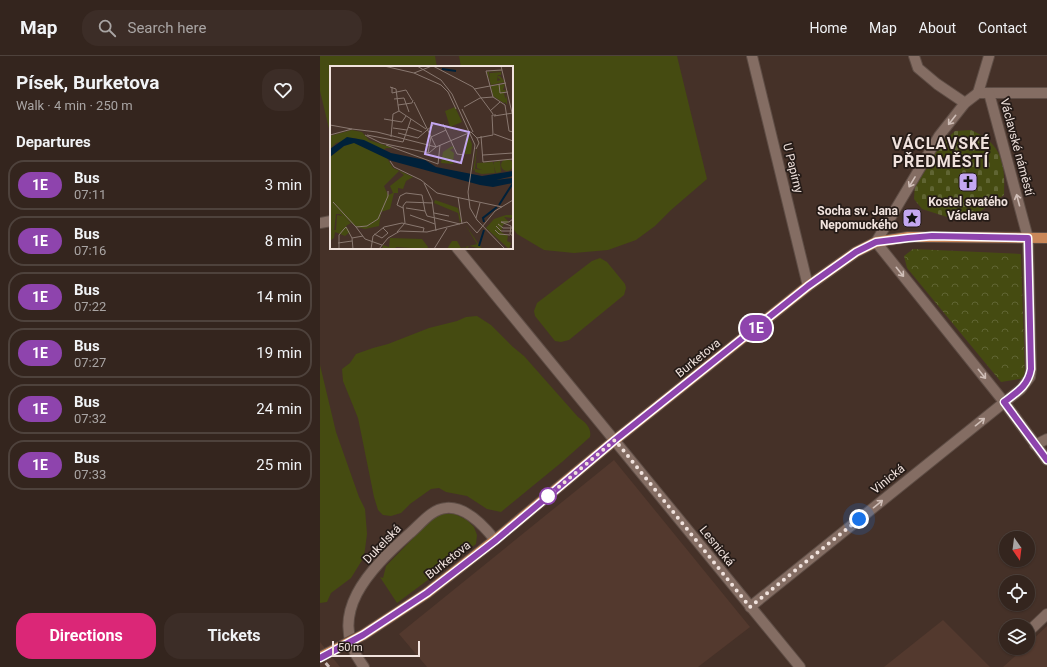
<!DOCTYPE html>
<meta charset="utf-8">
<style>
body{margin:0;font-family:Roboto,sans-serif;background:#3c2d27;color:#f1f3f6;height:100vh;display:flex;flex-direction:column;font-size:15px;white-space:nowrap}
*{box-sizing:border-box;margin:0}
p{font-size:13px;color:#a9a5a4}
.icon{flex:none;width:22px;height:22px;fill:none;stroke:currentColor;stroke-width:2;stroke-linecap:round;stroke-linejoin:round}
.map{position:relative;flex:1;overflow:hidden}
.panel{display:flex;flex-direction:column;background:#34251e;width:320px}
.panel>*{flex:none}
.badge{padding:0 8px;border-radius:13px;font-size:14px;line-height:26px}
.needle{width:26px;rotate:166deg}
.buttons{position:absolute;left:679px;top:475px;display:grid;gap:8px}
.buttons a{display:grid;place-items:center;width:36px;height:36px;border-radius:50%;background:#34251e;box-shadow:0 1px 3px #0004,0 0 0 1px #4e423c;font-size:20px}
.scale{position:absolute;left:12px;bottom:10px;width:88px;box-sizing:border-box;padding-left:4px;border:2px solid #f0e2dd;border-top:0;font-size:11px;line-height:14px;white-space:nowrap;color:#f0e2dd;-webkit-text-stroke:3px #251b17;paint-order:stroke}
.you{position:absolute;width:20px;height:20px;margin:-10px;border:3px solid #fff;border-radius:50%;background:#1a73e8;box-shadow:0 0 0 6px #1a73e833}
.map>.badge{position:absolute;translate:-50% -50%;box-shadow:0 0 0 2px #fff}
h2{padding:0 16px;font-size:15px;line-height:36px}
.round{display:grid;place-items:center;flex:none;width:42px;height:42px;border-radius:16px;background:#3c2d27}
.headline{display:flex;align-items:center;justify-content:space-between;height:68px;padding:0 16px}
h1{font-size:19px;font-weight:700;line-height:30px}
.primary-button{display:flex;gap:8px;margin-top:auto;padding:8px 16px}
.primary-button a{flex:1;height:46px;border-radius:16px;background:#db2777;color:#fff;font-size:16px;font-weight:700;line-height:46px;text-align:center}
.primary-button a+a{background:#3c2d27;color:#f1f3f6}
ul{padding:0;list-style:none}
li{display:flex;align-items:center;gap:12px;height:50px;margin:0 8px 6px;padding:0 8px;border:2px solid #4e423c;border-radius:16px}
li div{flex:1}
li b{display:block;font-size:15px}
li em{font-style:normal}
li .badge{min-width:44px;font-weight:700;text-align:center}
header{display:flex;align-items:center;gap:24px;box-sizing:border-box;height:56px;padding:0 20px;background:#34251e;border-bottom:1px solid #4e423c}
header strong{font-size:19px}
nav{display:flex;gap:22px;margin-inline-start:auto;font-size:14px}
.search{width:280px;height:36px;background:#3c2d27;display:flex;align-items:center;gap:10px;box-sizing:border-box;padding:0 14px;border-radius:16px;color:#a9a5a4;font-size:15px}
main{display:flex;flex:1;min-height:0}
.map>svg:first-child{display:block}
.built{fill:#53392e}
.green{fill:#454b11}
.forest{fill:url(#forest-crowns)}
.cemetery{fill:url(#cemetery-stones)}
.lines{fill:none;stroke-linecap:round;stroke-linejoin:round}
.minor-casing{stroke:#5e4d45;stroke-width:12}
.major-casing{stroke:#5e4d45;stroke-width:12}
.minor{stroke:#846d63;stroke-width:10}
.major{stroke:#ca8759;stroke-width:10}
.rail{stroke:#ccbcb7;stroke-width:3;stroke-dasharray:6 3;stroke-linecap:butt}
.major-bridge-casing{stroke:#5e4d45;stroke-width:12;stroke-linecap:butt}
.major-bridge{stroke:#ca8759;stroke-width:10}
.oneway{stroke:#d0bfb8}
.line-casing{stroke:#fff;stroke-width:9}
.line{stroke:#8e44ad;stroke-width:6}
.walk{stroke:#f0e2dd;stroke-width:4;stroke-dasharray:0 7.2}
.stop-dot{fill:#fff;stroke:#8e44ad;stroke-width:2}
.labels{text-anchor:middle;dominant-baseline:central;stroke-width:3.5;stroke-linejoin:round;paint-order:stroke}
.street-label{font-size:12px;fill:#f0e2dd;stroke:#251b17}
.poi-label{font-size:12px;font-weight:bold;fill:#f0e2dd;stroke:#251b17}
.district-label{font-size:16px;font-weight:bold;letter-spacing:1px;fill:#f0e2dd;stroke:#251b17}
.inset-river{fill:none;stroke:#00213a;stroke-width:2}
.inset-road{fill:none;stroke:#897870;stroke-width:1}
.view{fill:#c4a7f1;fill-opacity:0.15;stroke:#c4a7f1;stroke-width:2}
.inset-edge{fill:none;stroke:#f0e2dd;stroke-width:2}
</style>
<header>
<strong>Map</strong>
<div class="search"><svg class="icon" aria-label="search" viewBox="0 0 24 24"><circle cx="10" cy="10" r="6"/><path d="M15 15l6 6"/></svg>Search here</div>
<nav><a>Home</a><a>Map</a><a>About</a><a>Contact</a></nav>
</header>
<main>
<section class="panel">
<div class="headline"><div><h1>Písek, Burketova</h1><p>Walk · 4 min · 250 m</p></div><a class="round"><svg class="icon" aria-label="heart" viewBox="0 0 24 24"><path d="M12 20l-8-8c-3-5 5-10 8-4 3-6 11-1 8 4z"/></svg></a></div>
<h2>Departures</h2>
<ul>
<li><span class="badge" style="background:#8e44ad;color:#fff">1E</span><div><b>Bus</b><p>07:11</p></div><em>3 min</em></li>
<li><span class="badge" style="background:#8e44ad;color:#fff">1E</span><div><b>Bus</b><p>07:16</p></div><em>8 min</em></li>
<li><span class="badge" style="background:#8e44ad;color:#fff">1E</span><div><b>Bus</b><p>07:22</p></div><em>14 min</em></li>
<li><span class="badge" style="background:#8e44ad;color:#fff">1E</span><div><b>Bus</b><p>07:27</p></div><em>19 min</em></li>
<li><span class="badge" style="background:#8e44ad;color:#fff">1E</span><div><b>Bus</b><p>07:32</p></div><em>24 min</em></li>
<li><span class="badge" style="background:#8e44ad;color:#fff">1E</span><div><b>Bus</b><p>07:33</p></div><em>25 min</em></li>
</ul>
<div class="primary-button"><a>Directions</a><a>Tickets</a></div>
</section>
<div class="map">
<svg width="727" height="611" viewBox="0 0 727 611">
<defs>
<pattern id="forest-crowns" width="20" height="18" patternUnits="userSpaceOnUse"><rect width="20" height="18" fill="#454b11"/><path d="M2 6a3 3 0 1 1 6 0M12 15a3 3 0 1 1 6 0" fill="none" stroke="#606533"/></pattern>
<pattern id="cemetery-stones" width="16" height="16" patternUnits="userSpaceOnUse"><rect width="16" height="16" fill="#454b11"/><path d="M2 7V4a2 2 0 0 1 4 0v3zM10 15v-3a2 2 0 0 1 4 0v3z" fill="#606533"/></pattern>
</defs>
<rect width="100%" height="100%" fill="#453128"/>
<g class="built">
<path d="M294 404 430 571 378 611H107L79 578Z"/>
<path d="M623 564 670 611H564Z"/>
<path d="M727 570V611H683L704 592H708V588Z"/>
<path d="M0 586 20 611H0Z"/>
</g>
<g class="green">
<path d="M0 0H115L117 11H11V81L0 35Z"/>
<path d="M139 0H357L387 123 351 154 335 170 316 184 288 194 254 197 224 194 197 178 192 171V11H141Z"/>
<path d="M280 202 287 206 305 228 306 232 304 239 249 284 241 286 235 285 215 260 214 255 217 247 272 205Z"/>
<path d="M157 260 171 269 193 291 204 300 258 361C265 366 272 372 270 381L242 406 181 456 167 453 147 440 126 436 119 432 111 433 90 448 81 457 71 460 63 459 58 454 54 441 38 362 23 325 22 313 30 307 36 298 53 292 68 288 109 272 137 265 146 261Z"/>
<path d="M0 309 16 376 39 441 45 453 47 478 44 501 31 522 11 537 7 546 0 547Z"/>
<path d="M121 458H135L147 464 154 471 157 479 156 488 77 547 60 521 63 522 66 510 110 465Z"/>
</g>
<path class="forest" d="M593 193 701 198 705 322 681 326 587 212 584 200Z"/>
<path class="cemetery" d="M651 74C683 88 685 108 684 139L652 161H627L602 153 594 143 595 128 611 97 635 75Z"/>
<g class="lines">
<defs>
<g id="minor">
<path d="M432 0 488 230"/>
<path d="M594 0 598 12 617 28 645 47"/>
<path d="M658 37 669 0"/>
<path d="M727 37H658L645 47 619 80 556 186 684 346 727 404"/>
<path d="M0 167 11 165"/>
<path d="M137 192 480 611"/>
<path d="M715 389 727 383"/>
<path d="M430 551 701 333 710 321 711 313 708 182 669 37"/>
<path d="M708 576 727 558"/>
<path d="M44 611C3 559 51 512 89 478 100 469 111 453 126 452 146 450 164 470 175 484"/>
</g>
<path id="major" d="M107 537 175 484 295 384 488 230 536 196 556 186 588 181H612L727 182"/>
</defs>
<use href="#minor" class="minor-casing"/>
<use href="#major" class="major-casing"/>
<use href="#minor" class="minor"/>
<use href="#major" class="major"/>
<path class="rail" d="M0 600 9 611"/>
<defs>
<path id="major-bridge" d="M0 601 43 579 107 537"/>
</defs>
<use href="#major-bridge" class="major-bridge-casing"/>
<use href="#major-bridge" class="major-bridge"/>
</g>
<defs><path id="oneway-shaft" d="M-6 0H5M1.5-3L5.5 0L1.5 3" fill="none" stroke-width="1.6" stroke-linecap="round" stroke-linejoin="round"/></defs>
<g class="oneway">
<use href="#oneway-shaft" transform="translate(632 64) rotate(128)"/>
<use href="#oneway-shaft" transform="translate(592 126) rotate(121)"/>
<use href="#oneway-shaft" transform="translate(698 144) rotate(-105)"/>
<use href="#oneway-shaft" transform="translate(580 216) rotate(51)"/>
<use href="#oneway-shaft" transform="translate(662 318) rotate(51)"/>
<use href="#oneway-shaft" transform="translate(660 366) rotate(-39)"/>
<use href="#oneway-shaft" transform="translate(558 448) rotate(-39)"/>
</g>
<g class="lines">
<defs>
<path id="line" d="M0 602 43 579 107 537 176 484 295 384 488 230 536 196 556 186 588 182 612 180 708 182 711 313C708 330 697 336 684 346L727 404"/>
</defs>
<use href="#line" class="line-casing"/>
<use href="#line" class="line"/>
<path class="walk" d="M228 440 295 384 430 551 539 463"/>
</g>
<defs>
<symbol id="church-square" viewBox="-11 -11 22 22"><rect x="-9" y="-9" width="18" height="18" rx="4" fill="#c4a7f1" stroke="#251b17"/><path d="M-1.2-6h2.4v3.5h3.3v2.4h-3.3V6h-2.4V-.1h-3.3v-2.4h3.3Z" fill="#111"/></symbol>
<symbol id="sight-square" viewBox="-11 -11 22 22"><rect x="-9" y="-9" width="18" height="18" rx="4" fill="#c4a7f1" stroke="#251b17"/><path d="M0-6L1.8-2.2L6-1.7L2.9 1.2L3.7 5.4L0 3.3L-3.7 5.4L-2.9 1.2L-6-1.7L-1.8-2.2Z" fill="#111"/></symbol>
</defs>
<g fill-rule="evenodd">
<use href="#church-square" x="637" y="115" width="22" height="22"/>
<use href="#sight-square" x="581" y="151" width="22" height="22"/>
</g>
<circle class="stop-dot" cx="228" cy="440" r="8"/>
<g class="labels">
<g class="street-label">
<text transform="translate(697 91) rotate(75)">Václavské náměstí</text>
<text transform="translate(473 112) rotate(76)">U Papírny</text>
<text transform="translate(378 302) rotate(-39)">Burketova</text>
<text transform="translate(568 423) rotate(-39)">Vinická</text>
<text transform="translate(62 488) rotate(-46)">Dukelská</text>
<text transform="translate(397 490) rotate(51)">Lesnická</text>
<text transform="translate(128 504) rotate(-38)">Burketova</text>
</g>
<g class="poi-label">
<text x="648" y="146">Kostel svatého<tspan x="648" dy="14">Václava</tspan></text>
<text x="578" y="155" text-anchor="end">Socha sv. Jana<tspan x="578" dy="14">Nepomuckého</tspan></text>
</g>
<g class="district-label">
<text x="621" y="87">VÁCLAVSKÉ<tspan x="621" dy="18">PŘEDMĚSTÍ</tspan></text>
</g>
</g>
<g transform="translate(10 10)">
<rect width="183" height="183" fill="#453128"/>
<path d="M171 4 172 9 171 5 159 6 160 15V7L171 6V9H168L167 15 171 14 168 12V10H170L175 16 161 19 157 6ZM175 18 173 24H176L174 28 176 33 177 28V38H176V36L174 37 163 30 161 20ZM138 69 142 78 141 88H135V74ZM122 80 124 82 120 84 124 87 123 98 111 97 113 86ZM147 80 145 103 152 104 147 102V97L163 96 164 99V96L170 95 171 106 166 107 164 100 165 107 152 108 145 106V103L143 105ZM7 149 13 150 21 157 16 160 20 166 15 170 5 166 4 172 0 175V164H6ZM176 149H183L182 152 174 151 179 156 173 159 171 166 178 170 177 175 181 177 179 183 156 162 164 153ZM60 172 92 173 98 181 97 183 66 181 65 183H52L53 179 59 181Z" fill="#454b11"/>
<path d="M125 41 132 56 120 61 115 45ZM22 64 32 66 39 74 63 82H56L54 84 25 72 6 77 0 83V70ZM24 76 57 92 63 102 83 111 76 115 73 123 68 122V127H64L60 143 51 146 49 160 35 163 27 161 10 148H6L4 165 0 163V91L14 80ZM69 105 74 109 60 120 63 127 58 129 54 120ZM171 99a6 6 0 1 1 12 0a6 6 0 1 1-12 0ZM105 134 128 142 131 154 130 157 128 147 104 137ZM135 158 152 183 139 180 137 183 136 181 130 183H117L122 175H127L131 182 147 178Z" fill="#454b11" fill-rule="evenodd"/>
<path d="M17 71 34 74 61 87 95 94 106 101 152 110 183 105V110L166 114 183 112V117L163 121 150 119 62 95 24 77 14 80 0 91V83Z" fill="#00213a"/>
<path class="inset-river" d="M112 3 126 5M169 139 183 117M154 156 153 152 167 141M149 180 154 164"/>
<path class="inset-road" d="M54 0 84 7 102 0M87 0 111 14 122 28 145 79 138 126 140 142 147 154 175 183M103 0 143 21 163 48M171 0 183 51M84 7 111 19 118 26 126 43M169 18 170 27 178 26M60 21 66 23 68 39M62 21V27L76 24 82 34M144 23 176 17M163 31 156 5 172 4M64 33 74 32 79 46M175 39 179 65 183 66M134 41 150 32 163 31 175 39M132 43 143 66M69 45 96 63M69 45 68 39 82 37 83 34M160 45 170 36M164 50 183 47M54 53 72 56 76 50M113 58 127 88 134 89M0 59 22 63M78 61 92 66M63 62 77 64M68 67 88 72 103 59M164 68 183 75M0 69 22 63 47 66 106 81 141 66 147 72 163 69 162 49H166M35 69 51 77 99 87 106 81 84 36M37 69 73 76 81 53M151 70 153 96 183 93M61 71 63 48 69 45M101 71 116 64M56 79 108 98 110 79M146 83 149 77 147 72M98 87 101 71M153 89 183 87M60 95 64 101 91 114 107 127 172 141M94 117 102 134 106 165M128 131 132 158M3 136 26 161 35 173 52 179M73 142 67 139 70 130 76 127 92 129 95 145M76 142 95 145 97 150 130 158M104 147 119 150M80 149 105 158M146 152 150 137M171 156 181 160 180 168 183 170M171 156H179L183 153M168 158 173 162H183M166 160 171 165H183M26 161 37 160 48 153 58 130V125M165 164 169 168 180 169M67 166 75 157 73 140 76 136 103 137M44 168 52 172 58 167 53 162M8 177 22 175M9 183V169L14 163 16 161 22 172M23 183 22 172 33 170M41 183 43 170 54 161 72 157 94 162 93 166M49 183 58 172 70 165 97 166 137 156 147 167 165 145 183 134M104 183 117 162"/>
<path class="view" d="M102 57 139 66 131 97 95 88Z"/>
<rect width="183" height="183" class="inset-edge"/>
</g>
</svg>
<div class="buttons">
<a><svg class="needle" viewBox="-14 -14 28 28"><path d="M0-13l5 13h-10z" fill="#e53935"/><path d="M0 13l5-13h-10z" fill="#a9a5a4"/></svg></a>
<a><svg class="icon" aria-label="locate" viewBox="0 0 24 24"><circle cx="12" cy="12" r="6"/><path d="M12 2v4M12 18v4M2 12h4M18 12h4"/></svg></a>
<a><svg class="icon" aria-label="layers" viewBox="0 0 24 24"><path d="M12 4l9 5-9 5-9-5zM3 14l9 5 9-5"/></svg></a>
</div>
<div class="scale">50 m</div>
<div class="you" style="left:539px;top:463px"></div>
<b class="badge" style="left:436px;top:272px;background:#8e44ad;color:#fff">1E</b>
</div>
</main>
